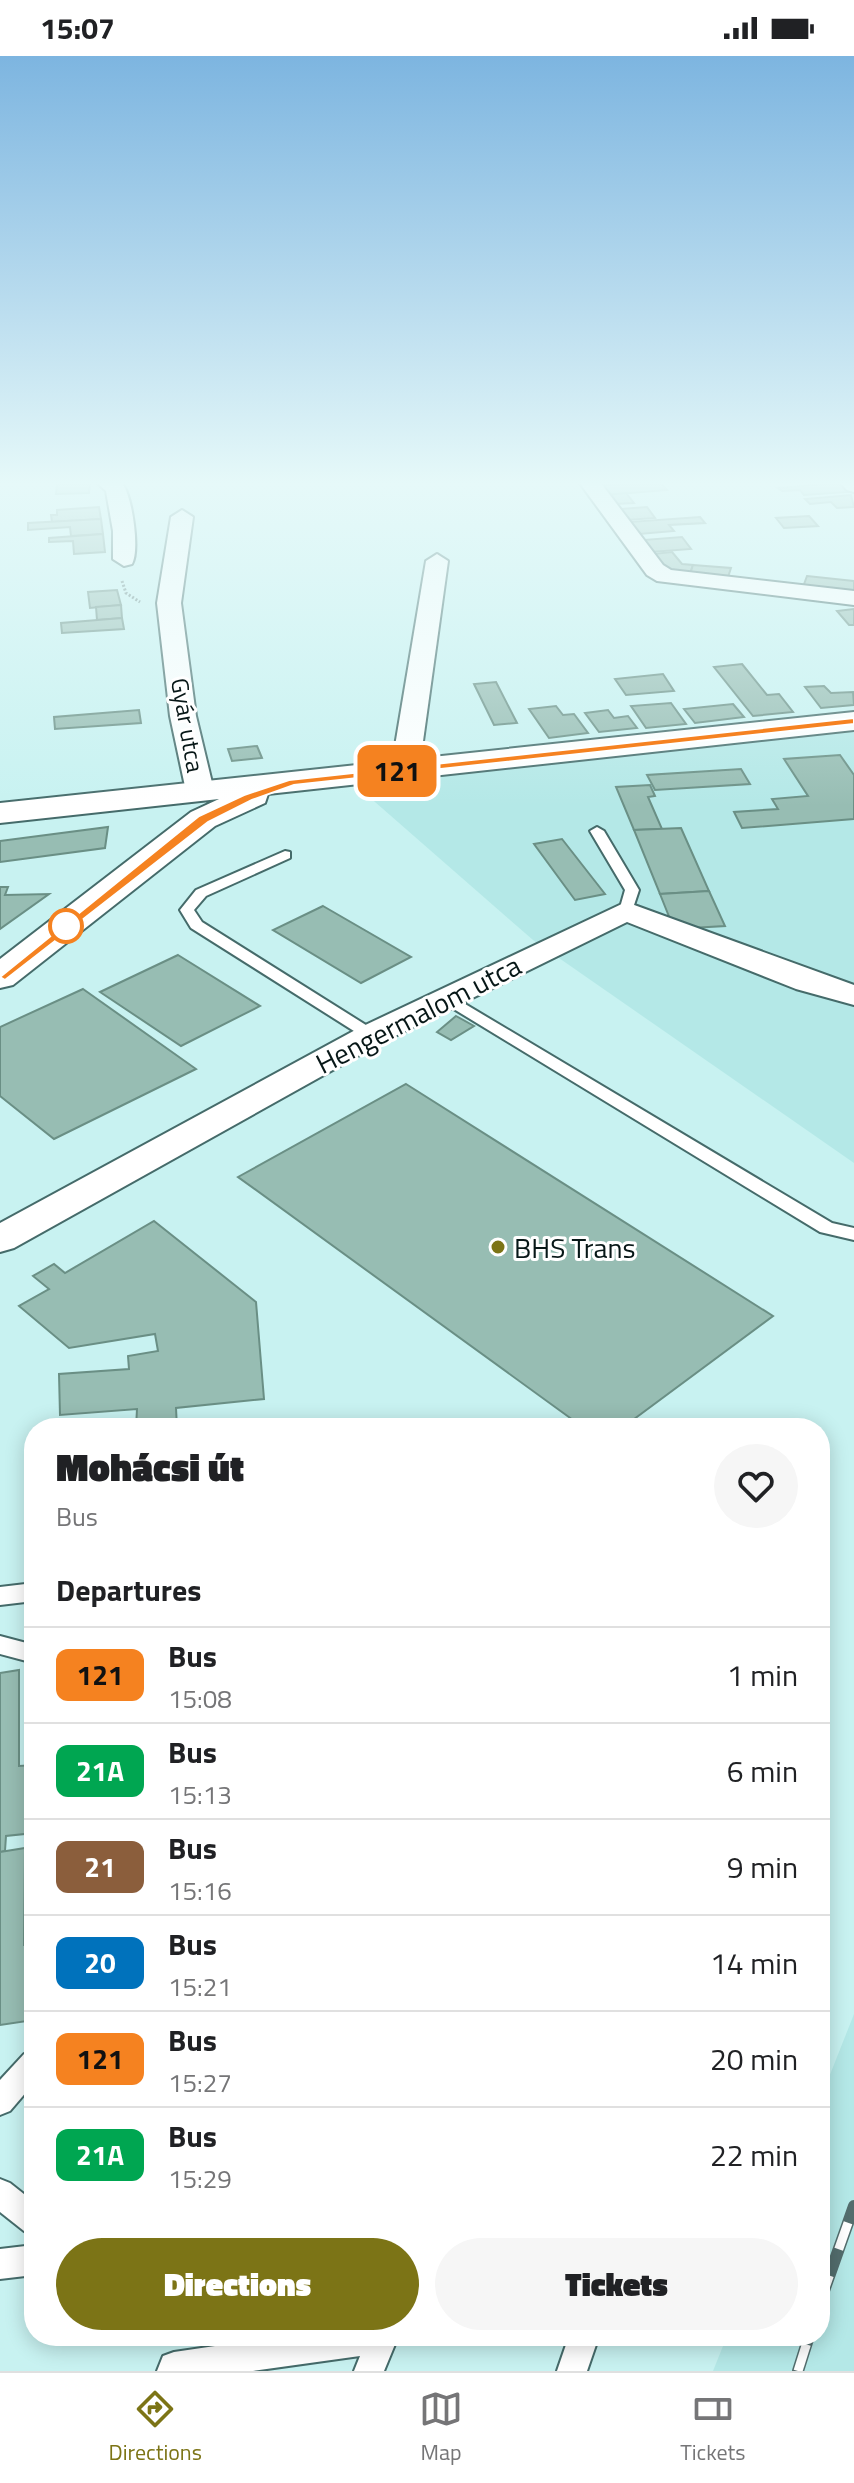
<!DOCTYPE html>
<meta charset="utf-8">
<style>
body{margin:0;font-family:"Titillium Web",sans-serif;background:#f6f6f6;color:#202124;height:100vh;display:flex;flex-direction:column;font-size:30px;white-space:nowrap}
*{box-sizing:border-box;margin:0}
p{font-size:26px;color:#757577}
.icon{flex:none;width:44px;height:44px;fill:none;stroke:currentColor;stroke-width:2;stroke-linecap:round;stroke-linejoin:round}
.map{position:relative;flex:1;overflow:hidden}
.sheet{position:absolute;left:24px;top:1362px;width:806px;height:928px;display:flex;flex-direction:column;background:#fff;border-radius:32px;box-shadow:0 4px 20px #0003}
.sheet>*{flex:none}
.badge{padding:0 16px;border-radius:12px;font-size:28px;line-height:52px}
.map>.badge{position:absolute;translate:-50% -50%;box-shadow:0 0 0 4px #fff}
h2{padding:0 32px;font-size:30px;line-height:72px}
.round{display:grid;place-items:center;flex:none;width:84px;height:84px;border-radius:42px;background:#f6f6f6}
.head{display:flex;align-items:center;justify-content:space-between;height:136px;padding:0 32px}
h1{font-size:38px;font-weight:800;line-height:60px}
.primary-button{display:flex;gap:16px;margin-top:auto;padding:16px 32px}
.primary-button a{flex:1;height:92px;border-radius:48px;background:#7c7416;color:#fff;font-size:32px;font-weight:800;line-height:92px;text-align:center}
.primary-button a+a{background:#f6f6f6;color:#202124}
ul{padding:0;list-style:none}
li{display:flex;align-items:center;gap:24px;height:96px;padding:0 32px;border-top:2px solid #e0e0e0}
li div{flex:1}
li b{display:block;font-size:30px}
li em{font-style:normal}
li .badge{min-width:88px;font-weight:700;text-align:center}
.status{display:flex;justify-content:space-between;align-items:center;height:56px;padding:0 40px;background:#fff;direction:ltr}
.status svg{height:22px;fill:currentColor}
.tabs{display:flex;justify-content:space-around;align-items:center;height:112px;border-top:2px solid #e0e0e0;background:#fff;font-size:22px;color:#757577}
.tabs a{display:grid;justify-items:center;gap:4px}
.tabs .active{color:#7c7416}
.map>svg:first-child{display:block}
.built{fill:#b4e8e7}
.building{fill:#97bdb3;stroke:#6a8f85;stroke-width:2}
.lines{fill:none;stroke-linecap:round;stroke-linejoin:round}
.lane-casing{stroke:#456b6a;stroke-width:4}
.street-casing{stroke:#456b6a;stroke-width:4}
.secondary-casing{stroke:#456b6a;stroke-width:4}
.path{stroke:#6a8786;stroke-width:3;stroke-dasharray:2 2;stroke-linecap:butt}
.lane{fill:#fff;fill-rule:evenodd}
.street{fill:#fff;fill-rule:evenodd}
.secondary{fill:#fff;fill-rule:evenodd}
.rail-casing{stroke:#536d6d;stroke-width:12}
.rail{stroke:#fff;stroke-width:9;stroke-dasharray:28;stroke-linecap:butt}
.line{fill:#f58220;stroke:#fff;stroke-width:2}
.stop-dot{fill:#fff;stroke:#f58220;stroke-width:4}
.poi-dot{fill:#7c7416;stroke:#fff;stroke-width:3}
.labels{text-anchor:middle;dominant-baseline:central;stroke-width:6;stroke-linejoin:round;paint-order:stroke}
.far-street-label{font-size:24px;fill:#071717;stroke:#fff}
.street-label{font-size:28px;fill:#071717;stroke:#fff}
.poi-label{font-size:28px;fill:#071717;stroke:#fff;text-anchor:start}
</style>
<div class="status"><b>15:07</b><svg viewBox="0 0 49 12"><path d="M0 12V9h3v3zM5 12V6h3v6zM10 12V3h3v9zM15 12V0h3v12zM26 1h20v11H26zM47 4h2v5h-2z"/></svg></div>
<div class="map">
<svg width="854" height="2315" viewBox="0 0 854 2315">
<rect width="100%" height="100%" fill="#c8f2f1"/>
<g class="built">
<path d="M854 660V1107L533 884 343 718Z"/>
<path d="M854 1958V2315H713L727 2280H820V2044Z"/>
</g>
<g class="building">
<path d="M639 426H660L667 434 606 439 599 429 641 428Z"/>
<path d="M90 427 89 437 56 438 57 428Z"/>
<path d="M838 427 847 436 804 439 800 434 782 435 778 432Z"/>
<path d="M626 437 634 447 613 448 606 439Z"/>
<path d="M851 439 854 451 837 452 831 446 810 448 805 443Z"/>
<path d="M99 451 101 463 52 466 51 459H57V454Z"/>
<path d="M647 451 655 462 627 464 619 453Z"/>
<path d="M809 460 818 470 784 472 776 462Z"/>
<path d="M700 461 705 467 669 469 674 475 639 478 629 466Z"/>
<path d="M101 463 103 478 71 480 70 471 28 474V467Z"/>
<path d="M103 478 105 496 74 498 73 485 49 486V482Z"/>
<path d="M682 481 691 493 651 496 643 484Z"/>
<path d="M672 496 682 508 693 509 689 521 668 519 653 498Z"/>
<path d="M693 509 731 512 727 524 689 521Z"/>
<path d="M807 520 854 525V537L803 531Z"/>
<path d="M117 534 121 549 90 552 88 536Z"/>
<path d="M121 549 122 562 97 564 96 551Z"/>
<path d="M854 553V569H849L837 555Z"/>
<path d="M122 562 124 573 62 577 61 567Z"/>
<path d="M742 608 767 639 779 638 793 656 753 660 714 611Z"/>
<path d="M663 618 674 635 626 639 615 623Z"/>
<path d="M496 626 517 667 494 669 474 628Z"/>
<path d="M824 630 831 637 853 636 854 649 821 652 805 631Z"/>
<path d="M671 647 686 668 646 672 631 650Z"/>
<path d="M733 648 744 661 695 667 684 653Z"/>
<path d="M556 650 563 659 574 658 588 677 549 682 529 653Z"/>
<path d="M139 654 141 667 55 673 54 661Z"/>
<path d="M608 654 614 662 628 660 637 672 599 676 585 657Z"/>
<path d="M257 690 262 702 232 705 228 693Z"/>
<path d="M840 699 854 719V763L742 772 734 756 778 753 772 743 808 740 784 703Z"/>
<path d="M741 713 750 728 655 734 647 719Z"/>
<path d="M650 729 655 740 648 741 662 773 634 774 616 731Z"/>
<path d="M108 771 105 792 0 806V785Z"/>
<path d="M681 772 709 835 660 838 634 774Z"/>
<path d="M562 783 605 838 575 844 534 788Z"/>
<path d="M0 831H8L5 839 49 838 0 873Z"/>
<path d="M709 835 725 870 674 873 660 838Z"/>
<path d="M323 850 411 901 361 927 273 874Z"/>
<path d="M178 899 260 950 181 990 100 936Z"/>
<path d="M83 933 196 1013 54 1083 0 1040V971Z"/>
<path d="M456 960 474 970 451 984 437 976Z"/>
<path d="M406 1028 773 1260 622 1372H584L238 1121Z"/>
<path d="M154 1165 256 1246 264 1343 176 1352 177 1372H136L137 1353 60 1359 59 1318 129 1313 128 1300 158 1295 155 1278 69 1292 19 1250 49 1233 33 1220 54 1208 65 1217Z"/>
<path d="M19 1614V1710L34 1709V1777L6 1780 5 1795 0 1796V1617Z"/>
<path d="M25 1792 24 1889 34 1888V1964L0 1969V1796Z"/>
</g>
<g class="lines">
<defs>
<g id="lane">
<path d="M597 771 604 775 639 834 631 858H621L619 855 625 834 590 775Z"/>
<path d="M285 795 290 796V802L206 840 194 854 202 866 377 976 379 979 377 982H365L191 872 180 854 196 834Z"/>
<path d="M445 936 832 1167 854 1172V1184L820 1176 439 944 437 941 439 938Z"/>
<path d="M34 1527V1545L0 1549V1531Z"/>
<path d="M0 1580 34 1589V1607L0 1598Z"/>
<path d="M34 1994V2027L10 2055 0 2059V2024L24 1998Z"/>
<path d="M0 2123 10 2127 34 2146V2180L24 2175 0 2156Z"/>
<path d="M34 2189V2219L0 2223V2193Z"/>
<path d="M283 2280 398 2281 384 2315H354L360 2300 253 2315H157L163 2300 174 2296Z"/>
<path d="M569 2280H599L587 2315H557Z"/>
</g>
<g id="street">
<path d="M96 426H121C132 437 140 494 132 508L124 510 113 503V475L106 435Z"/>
<path d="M579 426H600L663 509 671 514 854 535V549L657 525 647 519Z"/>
<path d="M840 426H854V436L847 434Z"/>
<path d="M182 454 193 461 181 547 196 660 214 735 210 741H190L186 735 170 660 157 547 171 461Z"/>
<path d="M437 498 448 505 419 714 415 720H395L391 714 426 505Z"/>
<path d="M626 846 854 929V949L796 933 627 866 383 986 14 1192 0 1196V1167L359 972Z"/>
</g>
<path id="secondary" d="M854 656V674L268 738 265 747 215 770 13 929 0 932V903L191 756 219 743 0 767V747Z"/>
</defs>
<use href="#lane" class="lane-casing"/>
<use href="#street" class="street-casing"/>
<use href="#secondary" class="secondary-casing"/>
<path class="path" d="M122 525 126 537 140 546"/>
<use href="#lane" class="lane"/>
<use href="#street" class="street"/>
<use href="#secondary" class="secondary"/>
<defs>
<g id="rail">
<path d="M820 2246 854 2150"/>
<path d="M798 2315 809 2280"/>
</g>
</defs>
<use href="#rail" class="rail-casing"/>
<use href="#rail" class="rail"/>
</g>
<linearGradient id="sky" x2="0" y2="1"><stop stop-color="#7db5e0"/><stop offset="0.57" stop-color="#e6f9f9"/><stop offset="1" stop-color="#e6f9f9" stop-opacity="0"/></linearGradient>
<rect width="854" height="750" fill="url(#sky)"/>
<path class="line" d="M854 662V668L294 729 252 744 208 766 5 924 0 921 199 760 244 739 289 724Z"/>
<circle class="stop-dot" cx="66" cy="870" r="16"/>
<circle class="poi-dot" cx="498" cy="1191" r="8"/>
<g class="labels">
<g class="far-street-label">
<text transform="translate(188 669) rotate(80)">Gyár utca</text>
</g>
<g class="street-label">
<text transform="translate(418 958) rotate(-27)">Hengermalom utca</text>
</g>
<g class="poi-label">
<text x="514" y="1191">BHS Trans</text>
</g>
</g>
</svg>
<b class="badge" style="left:397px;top:715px;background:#f58220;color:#111">121</b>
<section class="sheet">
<div class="head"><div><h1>Mohácsi út</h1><p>Bus</p></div><a class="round"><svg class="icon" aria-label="heart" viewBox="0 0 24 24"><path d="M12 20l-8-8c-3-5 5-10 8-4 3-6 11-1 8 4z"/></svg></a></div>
<h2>Departures</h2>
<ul>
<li><span class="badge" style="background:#f58220;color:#111">121</span><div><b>Bus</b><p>15:08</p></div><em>1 min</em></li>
<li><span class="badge" style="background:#00a651;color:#fff">21A</span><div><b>Bus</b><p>15:13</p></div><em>6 min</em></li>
<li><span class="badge" style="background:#8b5e3c;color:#fff">21</span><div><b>Bus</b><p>15:16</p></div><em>9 min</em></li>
<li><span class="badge" style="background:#0072bc;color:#fff">20</span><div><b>Bus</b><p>15:21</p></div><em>14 min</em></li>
<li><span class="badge" style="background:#f58220;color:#111">121</span><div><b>Bus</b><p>15:27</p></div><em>20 min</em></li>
<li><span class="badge" style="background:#00a651;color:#fff">21A</span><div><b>Bus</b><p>15:29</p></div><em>22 min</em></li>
</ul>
<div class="primary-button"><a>Directions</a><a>Tickets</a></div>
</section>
</div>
<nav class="tabs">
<a class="active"><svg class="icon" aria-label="directions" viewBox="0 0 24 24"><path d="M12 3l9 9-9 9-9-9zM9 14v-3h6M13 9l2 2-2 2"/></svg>Directions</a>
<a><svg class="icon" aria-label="map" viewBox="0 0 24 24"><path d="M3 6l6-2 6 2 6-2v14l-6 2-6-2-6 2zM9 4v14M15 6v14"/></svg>Map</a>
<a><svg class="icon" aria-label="tickets" viewBox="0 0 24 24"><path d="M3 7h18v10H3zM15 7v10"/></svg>Tickets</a>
</nav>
